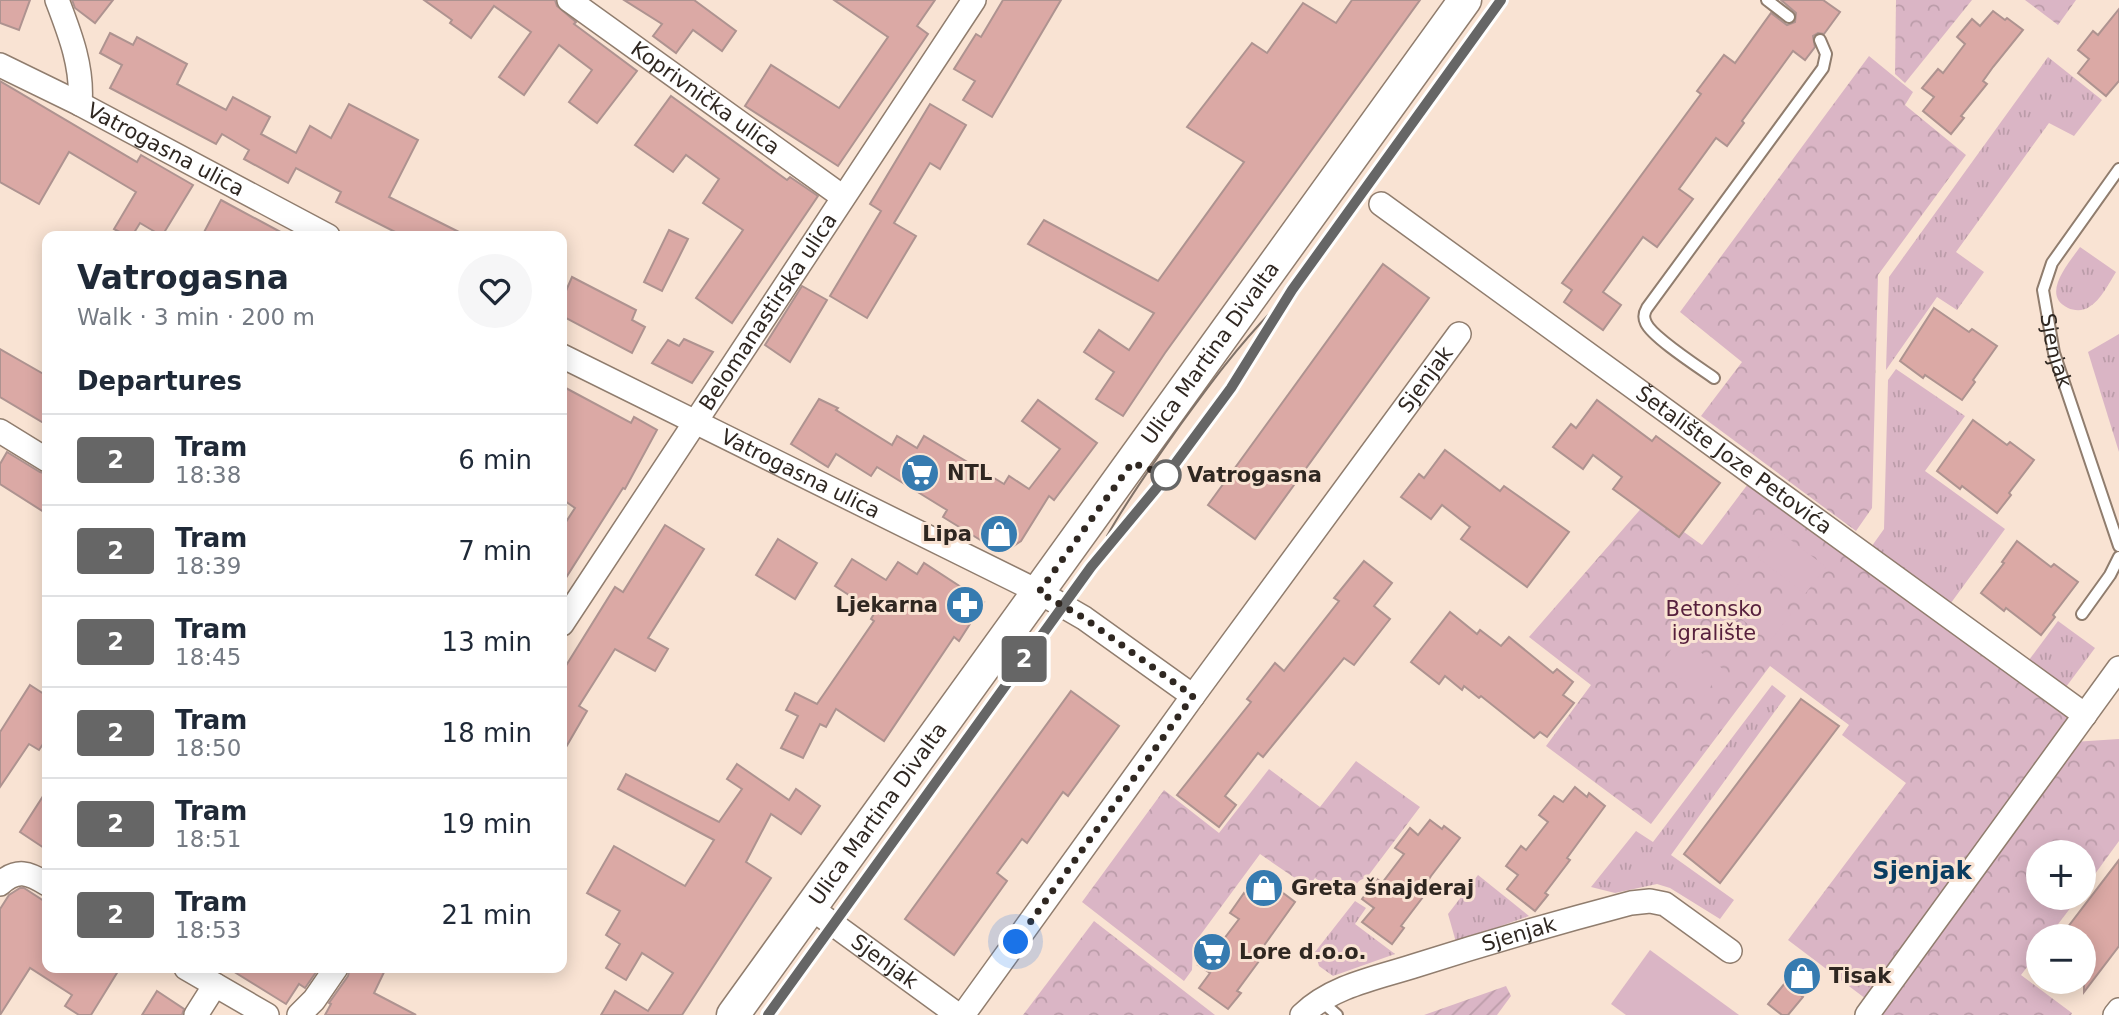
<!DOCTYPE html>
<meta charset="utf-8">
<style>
body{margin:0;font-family:"DejaVu Sans",sans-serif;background:#f6f6f7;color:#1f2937;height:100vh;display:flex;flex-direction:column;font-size:26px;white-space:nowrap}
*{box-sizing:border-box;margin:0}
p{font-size:23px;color:#747a83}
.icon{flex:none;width:38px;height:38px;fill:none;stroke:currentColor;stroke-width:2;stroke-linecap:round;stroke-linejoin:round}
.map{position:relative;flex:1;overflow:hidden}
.sheet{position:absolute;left:42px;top:231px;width:525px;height:742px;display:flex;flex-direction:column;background:#fff;border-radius:14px;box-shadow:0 4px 18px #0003}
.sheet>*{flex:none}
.badge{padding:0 14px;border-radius:5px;font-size:24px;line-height:46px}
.controls{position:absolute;left:2026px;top:840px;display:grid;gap:14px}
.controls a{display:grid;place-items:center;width:70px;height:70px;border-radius:50%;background:#fff;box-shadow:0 4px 18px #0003;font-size:35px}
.you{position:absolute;width:35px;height:35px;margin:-18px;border:5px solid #fff;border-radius:50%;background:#1a73e8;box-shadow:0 0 0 10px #1a73e833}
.map>.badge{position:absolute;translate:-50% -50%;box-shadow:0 0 0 4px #fff}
h2{padding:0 35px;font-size:26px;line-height:63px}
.round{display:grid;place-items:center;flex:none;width:74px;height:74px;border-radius:37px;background:#f6f6f7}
.summary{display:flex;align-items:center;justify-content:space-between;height:119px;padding:0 35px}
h1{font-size:33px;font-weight:600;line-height:52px}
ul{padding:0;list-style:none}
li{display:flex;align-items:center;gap:21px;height:91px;padding:0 35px;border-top:2px solid #e0e1e3}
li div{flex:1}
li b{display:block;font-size:26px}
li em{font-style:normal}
li .badge{min-width:77px;font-weight:700;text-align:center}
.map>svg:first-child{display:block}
.grass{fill:url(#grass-tufts)}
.forest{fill:url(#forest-crowns)}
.garden{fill:url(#garden-furrows)}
.pitch{fill:#dab5c5}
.building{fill:#dba9a5;stroke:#ae9390;stroke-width:2}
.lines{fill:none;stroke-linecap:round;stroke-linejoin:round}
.lane-casing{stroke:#907d6e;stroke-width:14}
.street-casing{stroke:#907d6e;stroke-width:26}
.secondary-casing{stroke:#907d6e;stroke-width:35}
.lane{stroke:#fff;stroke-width:10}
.street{stroke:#fff;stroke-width:23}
.secondary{stroke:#fff;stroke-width:32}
.tram{stroke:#807268;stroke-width:2}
.line-casing{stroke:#fff;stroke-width:16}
.line{stroke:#666;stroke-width:10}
.walk{stroke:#2f2721;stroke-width:7;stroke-dasharray:0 12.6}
.stop-dot{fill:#fff;stroke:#666;stroke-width:3.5}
.labels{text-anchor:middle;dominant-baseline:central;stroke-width:6;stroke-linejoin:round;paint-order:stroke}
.street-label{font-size:21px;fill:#2f2721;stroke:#f9e3d3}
.poi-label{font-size:21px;font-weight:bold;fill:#2f2721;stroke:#f9e3d3;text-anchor:start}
.stop-label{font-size:21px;font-weight:bold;fill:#2f2721;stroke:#f9e3d3;text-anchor:start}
.park-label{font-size:21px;fill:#57203d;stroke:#f9e3d3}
.quarter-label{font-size:24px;font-weight:bold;fill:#0a3d61;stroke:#f9e3d3}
</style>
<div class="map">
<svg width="2119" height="1015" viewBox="0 0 2119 1015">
<defs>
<pattern id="grass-tufts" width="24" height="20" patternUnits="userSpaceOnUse" patternTransform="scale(1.75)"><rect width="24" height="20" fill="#dab5c5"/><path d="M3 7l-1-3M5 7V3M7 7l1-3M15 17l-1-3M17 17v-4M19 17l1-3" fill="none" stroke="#bb9ca9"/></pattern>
<pattern id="forest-crowns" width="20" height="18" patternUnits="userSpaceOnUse" patternTransform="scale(1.75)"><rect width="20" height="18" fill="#dab5c5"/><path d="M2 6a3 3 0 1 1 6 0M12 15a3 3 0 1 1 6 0" fill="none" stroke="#bb9ca9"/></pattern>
<pattern id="garden-furrows" width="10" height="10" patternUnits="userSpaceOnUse" patternTransform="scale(1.75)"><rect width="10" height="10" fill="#dab5c5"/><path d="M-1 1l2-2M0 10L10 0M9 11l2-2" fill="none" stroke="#bb9ca9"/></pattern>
</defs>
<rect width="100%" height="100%" fill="#f9e3d3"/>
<g class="grass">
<path d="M2048 57 2102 100 2074 136 2049 123 1956 252 1984 272 1957 310 1937 297 1886 370 1889 277Z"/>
<path d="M2080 247 2116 272C2109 283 2101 300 2089 307 2084 311 2074 311 2068 308 2040 295 2069 263 2080 247Z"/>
<path d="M2119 334V452L2088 352Z"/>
<path d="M1896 369 1965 416 1925 471 2005 529 1948 607 1869 550 1884 529 1888 380Z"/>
<path d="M2058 621 2095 648 2063 691 2026 664Z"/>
<path d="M1772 685 1786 696 1671 855 1734 900 1720 919 1670 888 1657 884 1615 893 1591 887 1636 831 1653 842Z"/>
<path d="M1478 875 1529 916 1456 942 1448 914Z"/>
<path d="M1355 901 1366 908 1355 924 1395 954 1333 976 1319 966 1315 952Z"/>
</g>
<g class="forest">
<path d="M1896 0H1972L1905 83 1895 74Z"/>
<path d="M2025 0H2076L2058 25Z"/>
<path d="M1869 56 1913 92 1905 105 1966 155 1878 275 1872 508 1856 531 1701 416 1742 362 1680 312Z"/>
<path d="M1757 472 2080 715 1866 999 1788 940 1906 783 1842 735 1849 725 1770 666 1651 824 1546 746 1591 685 1529 637 1645 504 1702 545Z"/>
<path d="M2119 739V841L2084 889V852H2039V898H2078L2049 936H2039V951L2021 975 2072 1013 2071 1015H1869L2073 742Z"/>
<path d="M1356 761 1420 807 1368 876 1359 881 1345 898 1315 878 1308 887 1260 854 1193 945 1192 970 1184 981 1082 902 1164 790 1219 833 1269 769 1320 807Z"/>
<path d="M1094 921 1215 1015H1023Z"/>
</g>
<path class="garden" d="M1506 986 1511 996 1497 1015H1424Z"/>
<g class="pitch">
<path d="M1779 531 1826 567 1805 594 1758 558Z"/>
<path d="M1743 578 1791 614 1770 641 1723 605Z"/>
<path d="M1680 637 1723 669 1704 696 1661 664Z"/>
<path d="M1650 950 1739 1015H1626L1611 1004Z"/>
</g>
<g class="building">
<path d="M0 0H30L19 30 0 23Z"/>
<path d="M72 0H113L95 23 75 8Z"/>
<path d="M424 0H555L557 6 576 22 574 24 637 71 597 123 569 102 592 70 559 45 524 95 499 77 531 32 494 6 471 38 450 23 452 20Z"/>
<path d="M624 0H694L736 31 722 51 693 30 676 53 653 36 662 24Z"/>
<path d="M834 0H935L917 26 928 34 838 166 745 106 771 65 839 108 888 37Z"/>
<path d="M1003 0H1061L992 117 963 100 975 81 954 69 976 34 981 37Z"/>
<path d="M1352 0H1420L1165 353 1123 416 1096 399 1114 372 1084 352 1099 330 1129 350 1154 313 1028 244 1044 220 1158 281 1244 162 1187 127 1252 43 1267 53 1303 3 1336 23Z"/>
<path d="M1781 0H1823L1840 12 1824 34 1818 33 1813 36 1815 47 1805 60 1793 51 1742 121 1744 123 1727 146 1716 138 1679 189 1693 199 1657 247 1643 237 1603 292 1621 305 1603 330 1564 302 1572 290 1562 283 1701 94 1697 91 1724 55 1735 63 1771 13 1787 25 1795 22 1796 13Z"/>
<path d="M2119 9V81L2106 96 2078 73 2089 59 2078 50 2093 31 2098 35Z"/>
<path d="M1993 11 2005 20 2007 18 2023 30 1993 67 1983 81 1987 84 1961 116 1964 118 1951 134 1923 111 1934 97 1922 88 1938 69 1943 73 1965 44 1957 37 1972 19 1980 26Z"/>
<path d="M110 33 133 45 137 37 187 64 177 84 226 110 233 97 270 117 261 134 296 153 310 126 331 138 349 104 418 140 389 197 467 236H403L336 202 341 192 296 168 288 183 244 159 249 150 222 134 216 144 110 88 122 65 100 53Z"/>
<path d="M0 81 137 162 141 155 193 185 162 236 140 223 132 236H127L114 229 136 192 69 152 39 204 0 182Z"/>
<path d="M671 96 787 180 790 177 818 196 732 323 696 298 743 230 703 203 719 179 686 155 673 172 635 145Z"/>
<path d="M930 104 966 125 940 169 930 163 894 223 916 236 867 318 830 296 881 211 870 204Z"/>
<path d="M221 200 288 236H202Z"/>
<path d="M669 230 688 239 662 291 644 282Z"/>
<path d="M1383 264 1429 298 1255 539 1208 505Z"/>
<path d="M572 277 636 310 632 320 645 327 632 353 562 316V300Z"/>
<path d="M802 286 827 300 790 362 765 345Z"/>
<path d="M1934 308 1969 332 1972 329 1997 346 1973 380 1975 382 1962 400 1925 375 1923 378 1900 361Z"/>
<path d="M684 339 713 352 692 383 652 363 668 340 679 346Z"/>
<path d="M0 349 47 376V425L0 397Z"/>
<path d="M562 386 631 423 634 417 657 430 625 489 623 488 562 584V528L575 508 562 499Z"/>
<path d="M819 399 838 408 836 410 892 445 897 436 917 448 924 436 1004 484 1009 476 1029 489 1060 449 1022 421 1038 400 1097 443 1054 500 1049 496 1021 541 1012 547 995 549 943 517 947 510 877 467 871 476 836 454 828 467 791 444Z"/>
<path d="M1597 400 1652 441 1656 436 1720 483 1679 537 1613 489 1622 477 1593 455 1583 469 1553 447 1571 424 1576 428Z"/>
<path d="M1973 420 2007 445 2010 442 2034 460 2009 493 2011 495 1997 513 1962 486 1960 489 1937 471Z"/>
<path d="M1445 450 1500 491 1504 486 1569 532 1527 587 1461 539 1470 527 1442 505 1431 519 1401 497 1419 474 1424 478Z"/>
<path d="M7 452 40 472 47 474V514L0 484V464Z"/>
<path d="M665 525 704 549 648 638 668 649 655 671 615 649 579 706 587 711 562 754V672L615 587 623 592Z"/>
<path d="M778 539 817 563 795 599 756 575Z"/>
<path d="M2017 541 2051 567 2054 564 2078 582 2053 615 2055 617 2041 635 2006 608 2004 611 1981 593 2004 563 2002 562Z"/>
<path d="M852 559 886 580 898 562 917 574 924 563 984 602 959 641 954 637 884 741 836 709 826 727 820 724 803 758 781 748 798 716 786 710 795 693 817 704 874 621 871 619 875 612 835 586Z"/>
<path d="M1364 561 1392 583 1374 606 1390 619 1354 665 1344 658 1263 757 1258 753 1225 796 1236 805 1219 827 1177 795 1251 702 1247 699 1275 663 1284 671 1339 601 1334 598Z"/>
<path d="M1450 612 1477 634 1480 630 1501 646 1509 637 1553 673 1557 669 1573 682 1563 695 1574 703 1547 737 1540 732 1534 738 1481 696 1479 698 1464 686 1462 690 1445 676 1439 684 1411 662Z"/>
<path d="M30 685 47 696V738L39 750 29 744 0 787V732Z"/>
<path d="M1071 691 1119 726 1068 796 1063 792 1027 843 1022 839 997 873 1007 881 954 955 905 919Z"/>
<path d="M1801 699 1839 726 1720 883 1684 854Z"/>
<path d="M737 764 789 800 796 789 820 806 801 834 771 814 746 862 771 878 682 1015H601L615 991 648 1011 673 973 642 953 626 980 606 968 620 944 606 935 620 911 587 893 614 846 685 886 714 840 618 789 626 774 719 822 742 789 727 779Z"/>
<path d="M1575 787 1587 797 1589 793 1605 806 1567 858 1570 860 1545 893 1548 895 1535 911 1507 889 1518 875 1506 866 1521 846 1526 850 1548 822 1539 815 1554 796 1563 802Z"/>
<path d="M47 790V850L20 832Z"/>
<path d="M1430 820 1442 829 1444 826 1460 838 1431 876 1422 890 1426 893 1401 926 1404 928 1392 944 1362 922 1374 908 1362 899 1377 879 1382 883 1404 854 1395 848 1410 828 1418 835Z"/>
<path d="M2119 860V946L2084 992V936H2061Z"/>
<path d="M1264 884 1277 893 1279 890 1295 902 1258 954 1262 957 1237 991 1241 993 1228 1009 1199 988 1210 973 1198 965 1212 945 1217 948 1239 919 1230 913 1244 893 1253 900Z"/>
<path d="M20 888H24L47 903V968H120L91 1015H79L65 1006 72 995 30 968 0 1015V909L9 895Z"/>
<path d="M228 968H319L305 988 299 984 286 1004Z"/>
<path d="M350 968H386L374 993 416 1015H325L331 1004 329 1003 348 976Z"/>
<path d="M1785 983 1803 997 1788 1015H1782L1768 1004Z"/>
<path d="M157 991 184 1009 182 1015H142Z"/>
</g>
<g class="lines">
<defs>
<g id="lane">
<path d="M1767 0 1789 17"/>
<path id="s1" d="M2119 169 2052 263 2043 290 2054 353 2119 546"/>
<path d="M1714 378C1700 368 1652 337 1646 323 1643 317 1644 313 1647 308L1823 68 1826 54 1820 40"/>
<path d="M2082 614 2110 575 2119 557"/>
<path d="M1321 1001 1337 1015"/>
</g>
<g id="street">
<path d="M57 0C70 34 83 67 80 104"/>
<path id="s2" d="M569 0 843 197"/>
<path id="s3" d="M0 65 80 104 328 236"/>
<path id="s4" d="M1381 204 2085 715"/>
<path id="s5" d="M562 356 1039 592 1084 618 1193 696"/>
<path d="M0 431 47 460"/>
<path id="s6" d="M562 624 974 0"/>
<path d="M0 884C17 868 29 873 47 884"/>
<path id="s7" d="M811 908 958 1015"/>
<path d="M186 968 267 1015"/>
<path d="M196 1015 215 985"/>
<path d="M299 1015 314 1000 336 968"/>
<path id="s8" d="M963 1015 1193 696 1459 334"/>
<path id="s9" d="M1302 1015C1332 986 1376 978 1414 966 1486 943 1559 922 1631 903L1650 901 1665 904 1730 951"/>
<path d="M1867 1015 2119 668"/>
<path d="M2115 1015 2119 1010"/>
</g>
<g id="secondary">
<path id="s10" d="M733 1015 1465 0"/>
</g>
</defs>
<use href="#lane" class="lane-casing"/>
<use href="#street" class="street-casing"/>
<use href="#secondary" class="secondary-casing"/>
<use href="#lane" class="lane"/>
<use href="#street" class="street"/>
<use href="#secondary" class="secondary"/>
<g class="tram">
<path d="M1107 536C1129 497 1155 461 1181 424 1210 384 1238 346 1272 311"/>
<path d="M768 1015 1091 567 1160 484 1231 388 1292 290 1501 0"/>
</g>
</g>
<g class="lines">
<defs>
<path id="line" d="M768 1015 1091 567 1160 484 1231 388 1292 290 1501 0"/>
</defs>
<use href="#line" class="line-casing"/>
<use href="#line" class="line"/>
<path class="walk" d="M1016 942 1193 696 1084 618 1039 592 1132 463 1166 475"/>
</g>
<defs>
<symbol id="supermarket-disc" viewBox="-11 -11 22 22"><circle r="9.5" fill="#367bb0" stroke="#f9e3d3"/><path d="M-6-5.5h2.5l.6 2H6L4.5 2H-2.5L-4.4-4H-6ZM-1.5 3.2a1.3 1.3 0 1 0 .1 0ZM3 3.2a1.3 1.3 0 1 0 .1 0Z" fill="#fff"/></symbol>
<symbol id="shop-disc" viewBox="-11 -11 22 22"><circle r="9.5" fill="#367bb0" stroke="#f9e3d3"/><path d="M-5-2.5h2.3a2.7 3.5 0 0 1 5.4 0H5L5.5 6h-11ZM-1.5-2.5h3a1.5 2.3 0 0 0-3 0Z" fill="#fff"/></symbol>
<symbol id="pharmacy-disc" viewBox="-11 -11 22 22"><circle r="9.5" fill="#367bb0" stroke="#f9e3d3"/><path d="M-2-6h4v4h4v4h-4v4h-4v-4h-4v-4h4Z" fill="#fff"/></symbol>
</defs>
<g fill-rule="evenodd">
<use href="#supermarket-disc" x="898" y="451" width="44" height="44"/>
<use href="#shop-disc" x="977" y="512" width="44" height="44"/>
<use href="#pharmacy-disc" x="943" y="583" width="44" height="44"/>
<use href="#shop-disc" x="1242" y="866" width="44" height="44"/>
<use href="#supermarket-disc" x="1190" y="930" width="44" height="44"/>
<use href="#shop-disc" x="1780" y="954" width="44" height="44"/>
</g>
<circle class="stop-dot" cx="1166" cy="475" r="14"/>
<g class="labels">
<g class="street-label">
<text stroke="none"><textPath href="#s2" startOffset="168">Koprivnička ulica</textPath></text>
<text stroke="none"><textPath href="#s3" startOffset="186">Vatrogasna ulica</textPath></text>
<text stroke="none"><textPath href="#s6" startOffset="374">Belomanastirska ulica</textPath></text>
<text stroke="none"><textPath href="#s1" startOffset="206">Sjenjak</textPath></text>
<text stroke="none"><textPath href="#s10" startOffset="816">Ulica Martina Divalta</textPath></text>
<text stroke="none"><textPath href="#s8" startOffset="786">Sjenjak</textPath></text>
<text stroke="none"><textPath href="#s4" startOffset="436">Šetalište Joze Petovića</textPath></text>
<text stroke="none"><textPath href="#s5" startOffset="266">Vatrogasna ulica</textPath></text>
<text stroke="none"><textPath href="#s10" startOffset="248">Ulica Martina Divalta</textPath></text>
<text stroke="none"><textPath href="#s9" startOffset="233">Sjenjak</textPath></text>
<text stroke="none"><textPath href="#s7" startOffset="91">Sjenjak</textPath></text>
</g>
<g class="poi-label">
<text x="947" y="473">NTL</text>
<text x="972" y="534" text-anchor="end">Lipa</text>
<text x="938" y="605" text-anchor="end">Ljekarna</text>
<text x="1291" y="888">Greta šnajderaj</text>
<text x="1239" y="952">Lore d.o.o.</text>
<text x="1829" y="976">Tisak</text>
</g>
<g class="stop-label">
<text x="1187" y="475">Vatrogasna</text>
</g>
<g class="park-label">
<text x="1714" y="609">Betonsko<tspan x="1714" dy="24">igralište</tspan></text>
</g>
<g class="quarter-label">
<text x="1922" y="871">Sjenjak</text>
</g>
</g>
</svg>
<div class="controls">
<a>+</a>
<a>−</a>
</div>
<div class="you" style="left:1016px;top:942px"></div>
<b class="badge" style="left:1024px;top:659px;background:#666;color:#fff">2</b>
<section class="sheet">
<div class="summary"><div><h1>Vatrogasna</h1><p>Walk · 3 min · 200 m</p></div><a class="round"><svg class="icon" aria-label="heart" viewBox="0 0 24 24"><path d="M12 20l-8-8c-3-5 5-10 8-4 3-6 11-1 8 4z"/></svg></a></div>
<h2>Departures</h2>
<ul>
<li><span class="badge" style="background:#666;color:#fff">2</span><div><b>Tram</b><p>18:38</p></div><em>6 min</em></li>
<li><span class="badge" style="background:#666;color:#fff">2</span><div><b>Tram</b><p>18:39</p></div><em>7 min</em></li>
<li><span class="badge" style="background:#666;color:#fff">2</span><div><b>Tram</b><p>18:45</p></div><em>13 min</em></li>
<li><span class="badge" style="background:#666;color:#fff">2</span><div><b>Tram</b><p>18:50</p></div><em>18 min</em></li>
<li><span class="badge" style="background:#666;color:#fff">2</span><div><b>Tram</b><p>18:51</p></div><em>19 min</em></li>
<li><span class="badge" style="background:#666;color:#fff">2</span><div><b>Tram</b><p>18:53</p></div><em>21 min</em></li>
</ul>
</section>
</div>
